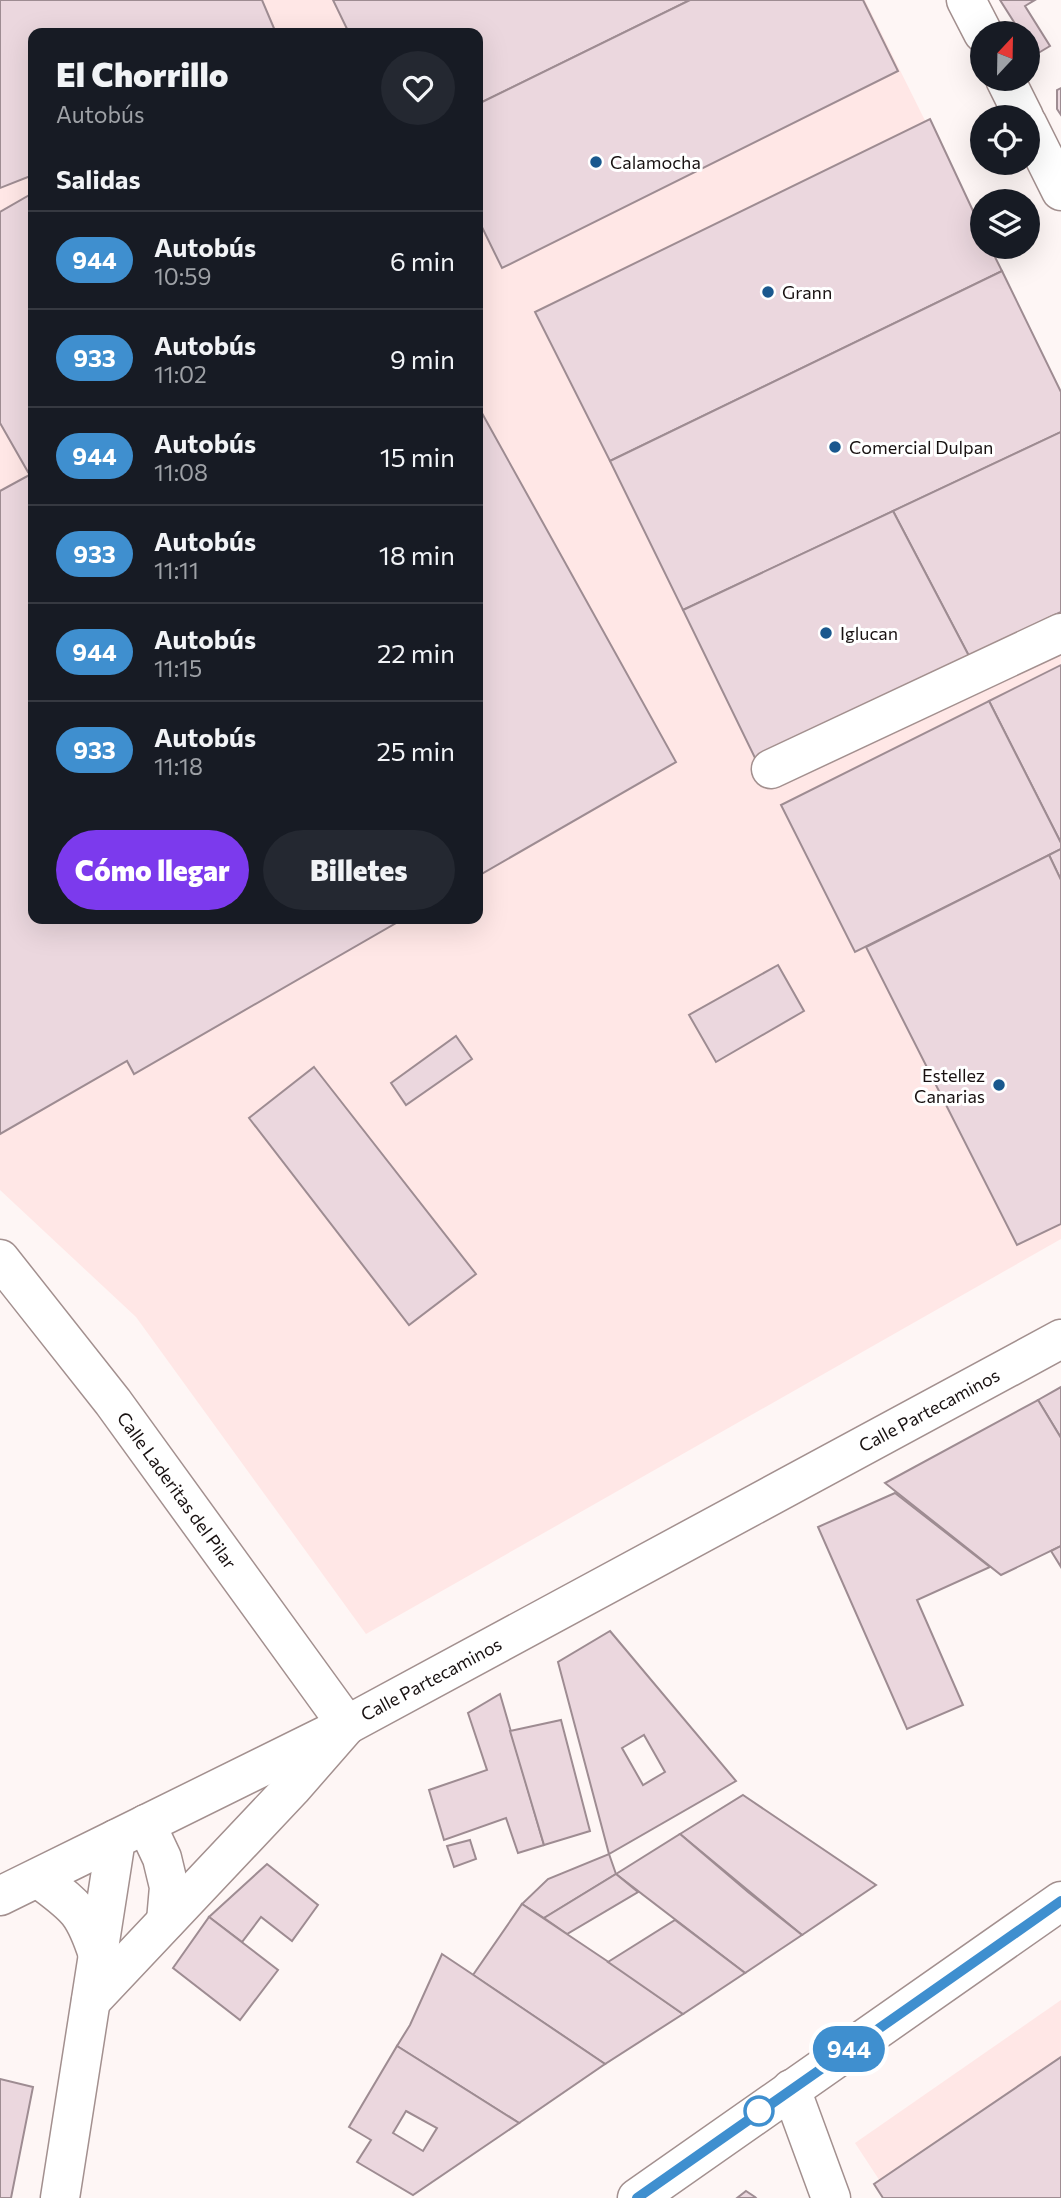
<!DOCTYPE html>
<html lang="es">
<meta charset="utf-8">
<style>
body{margin:0;font-family:Commissioner,sans-serif;background:#242831;color:#f1f3f6;height:100vh;display:flex;flex-direction:column;font-size:26px;white-space:nowrap}
*{box-sizing:border-box;margin:0}
p{font-size:23px;color:#9ea1a6}
.icon{flex:none;width:38px;height:38px;fill:none;stroke:currentColor;stroke-width:2;stroke-linecap:round;stroke-linejoin:round}
.map{position:relative;flex:1;overflow:hidden}
.drawer{position:absolute;left:28px;top:28px;width:455px;height:896px;display:flex;flex-direction:column;background:#171b24;border-radius:14px;box-shadow:0 7px 28px #0002}
.drawer>*{flex:none}
.badge{padding:0 14px;border-radius:23px;font-size:24px;line-height:46px}
.needle{width:46px;rotate:22deg}
.controls{position:absolute;left:970px;top:21px;display:grid;gap:14px}
.controls a{display:grid;place-items:center;width:70px;height:70px;border-radius:50%;background:#171b24;box-shadow:0 7px 28px #0002;font-size:35px}
.map>.badge{position:absolute;translate:-50% -50%;box-shadow:0 0 0 4px #fff}
h2{padding:0 28px;font-size:26px;line-height:63px}
.round{display:grid;place-items:center;flex:none;width:74px;height:74px;border-radius:37px;background:#242831}
.head{display:flex;align-items:center;justify-content:space-between;height:119px;padding:0 28px}
h1{font-size:33px;font-weight:800;line-height:52px}
.cta{display:flex;gap:14px;margin-top:auto;padding:14px 28px}
.cta a{flex:1;height:80px;border-radius:42px;background:#7c3aed;color:#fff;font-size:28px;font-weight:800;line-height:80px;text-align:center}
.cta a+a{background:#242831;color:#f1f3f6}
ul{padding:0;list-style:none}
li{display:flex;align-items:center;gap:21px;height:98px;padding:0 28px;border-top:2px solid #363941}
li div{flex:1}
li b{display:block;font-size:26px}
li em{font-style:normal}
li .badge{min-width:77px;font-weight:700;text-align:center}
.map>svg:first-child{display:block}
.built{fill:#ffe7e6;fill-rule:evenodd}
.building{fill:#ebd7de;stroke:#9e8c92;stroke-width:2;fill-rule:evenodd}
.lines{fill:none;stroke-linecap:round;stroke-linejoin:round}
.minor-casing{stroke:#a3908f;stroke-width:41}
.major-casing{stroke:#a3908f;stroke-width:41}
.minor{stroke:#fff;stroke-width:38}
.major{stroke:#fff;stroke-width:38}
.line-casing{stroke:#fff;stroke-width:16}
.line{stroke:#3f8fcf;stroke-width:10}
.poi-dot{fill:#1a588e;stroke:#fff;stroke-width:2.5}
.stop-dot{fill:#fff;stroke:#3f8fcf;stroke-width:3.5}
.labels{text-anchor:middle;dominant-baseline:central;stroke-width:6;stroke-linejoin:round;paint-order:stroke}
.poi-label{font-size:18px;fill:#181111;stroke:#fff;text-anchor:start}
.street-label{font-size:18px;fill:#181111;stroke:#fff}
</style>
<div class="map">
<svg width="1061" height="2198" viewBox="0 0 1061 2198">
<rect width="100%" height="100%" fill="#fef6f5"/>
<g class="built">
<path d="M0 0H865L982 235V247H988L1061 394V1239L366 1634 136 1317 0 1190ZM33 33H478V919H33Z"/>
<path d="M1061 2000V2198H891L855 2143Z"/>
</g>
<g class="building">
<path d="M0 0H262L276 33H33V175L0 188Z"/>
<path d="M333 0H690L478 104V33H349Z"/>
<path d="M690 0H863L898 71 502 268 478 219V104Z"/>
<path d="M1000 0H1035L1025 6 1050 46 1035 55 1027 43V33H1021Z"/>
<path d="M1061 88V115L1057 109V90Z"/>
<path d="M930 119 982 230V247H990L1002 271 610 461 535 312Z"/>
<path d="M33 193V469L28 472 0 423V212Z"/>
<path d="M1002 271 1061 392V432L683 610 610 461Z"/>
<path d="M478 406 676 762 478 876Z"/>
<path d="M1061 432V612L969 656 893 511Z"/>
<path d="M33 473V919H403L134 1074 127 1061 0 1134V491Z"/>
<path d="M893 511 969 656 756 760 683 610Z"/>
<path d="M1061 665V843L989 701Z"/>
<path d="M989 701 1061 843V849L855 952 781 805Z"/>
<path d="M1061 849V880L1049 855Z"/>
<path d="M1049 855 1061 880V1224L1017 1245 866 947Z"/>
<path d="M778 965 804 1011 716 1062 689 1015Z"/>
<path d="M456 1036 472 1059 406 1105 391 1083Z"/>
<path d="M314 1067 476 1274 409 1325 249 1118Z"/>
<path d="M1061 1387V1438L1038 1400Z"/>
<path d="M1038 1400 1061 1438V1546L1001 1575 885 1483Z"/>
<path d="M895 1493 990 1567 917 1600 963 1705 907 1729 818 1527Z"/>
<path d="M1061 1546V1567L1051 1551Z"/>
<path d="M610 1631 736 1781 609 1854 558 1662ZM644 1735 665 1772 643 1785 622 1748Z"/>
<path d="M500 1694 544 1845 518 1853 506 1818 444 1840 429 1790 487 1770 468 1713Z"/>
<path d="M561 1720 590 1831 544 1845 510 1731Z"/>
<path d="M743 1795 876 1885 802 1935 680 1834Z"/>
<path d="M680 1834 748 1892 802 1935 745 1973 616 1874Z"/>
<path d="M470 1840 476 1859 454 1867 447 1846Z"/>
<path d="M609 1854 616 1874 544 1918 522 1904 548 1879Z"/>
<path d="M267 1864 318 1905 292 1941 261 1917 242 1942 209 1917Z"/>
<path d="M616 1874 638 1892 567 1934 544 1918Z"/>
<path d="M522 1904 628 1975 683 2014 605 2064 473 1975Z"/>
<path d="M209 1917 278 1970 240 2020 173 1968Z"/>
<path d="M675 1920 745 1973 683 2014 608 1962Z"/>
<path d="M442 1954 469 1972 605 2064 519 2123 397 2046 410 2025Z"/>
<path d="M397 2046 519 2123 413 2195 357 2162 371 2140 349 2127ZM406 2111 437 2128 423 2151 393 2133Z"/>
<path d="M1061 2057V2198H883L874 2184Z"/>
<path d="M0 2079 33 2087 11 2198H0Z"/>
<path d="M746 2191 755 2197 756 2198H737Z"/>
</g>
<g class="lines">
<defs>
<g id="minor">
<path d="M966 0 983 33"/>
<path d="M1005 79 1024 117"/>
<path d="M1027 123 1061 191"/>
<path d="M771 769 1061 633"/>
<path d="M0 1259 113 1402 347 1725 292 1788 91 2001"/>
<path d="M146 1824 162 1858 169 1887 166 1921"/>
<path d="M38 1878C75 1906 83 1909 98 1955"/>
<path d="M0 1896 116 1839"/>
<path d="M791 2089 831 2198"/>
<path d="M60 2198 116 1839 347 1725 1061 1339"/>
</g>
<path id="major" d="M637 2198 1061 1901"/>
</defs>
<use href="#minor" class="minor-casing"/>
<use href="#major" class="major-casing"/>
<use href="#minor" class="minor"/>
<use href="#major" class="major"/>
</g>
<g class="lines">
<defs>
<path id="line" d="M637 2198 1061 1901"/>
</defs>
<use href="#line" class="line-casing"/>
<use href="#line" class="line"/>
</g>
<g class="poi-dot">
<circle cx="596" cy="162" r="7"/>
<circle cx="768" cy="292" r="7"/>
<circle cx="835" cy="447" r="7"/>
<circle cx="826" cy="633" r="7"/>
<circle cx="999" cy="1085" r="7"/>
</g>
<circle class="stop-dot" cx="759" cy="2111" r="14"/>
<g class="labels">
<g class="poi-label">
<text x="610" y="162">Calamocha</text>
<text x="782" y="292">Grann</text>
<text x="849" y="447">Comercial Dulpan</text>
<text x="840" y="633">Iglucan</text>
<text x="985" y="1075" text-anchor="end">Estellez<tspan x="985" dy="21">Canarias</tspan></text>
</g>
<g class="street-label">
<text transform="translate(929 1410) rotate(-28)">Calle Partecaminos</text>
<text transform="translate(177 1490) rotate(54)">Calle Laderitas del Pilar</text>
<text transform="translate(431 1679) rotate(-28)">Calle Partecaminos</text>
</g>
</g>
</svg>
<div class="controls">
<a><svg class="needle" viewBox="-14 -14 28 28"><path d="M0-13l5 13h-10z" fill="#e53935"/><path d="M0 13l5-13h-10z" fill="#9ea1a6"/></svg></a>
<a><svg class="icon" aria-label="locate" viewBox="0 0 24 24"><circle cx="12" cy="12" r="6"/><path d="M12 2v4M12 18v4M2 12h4M18 12h4"/></svg></a>
<a><svg class="icon" aria-label="layers" viewBox="0 0 24 24"><path d="M12 4l9 5-9 5-9-5zM3 14l9 5 9-5"/></svg></a>
</div>
<b class="badge" style="left:849px;top:2049px;background:#3f8fcf;color:#fff">944</b>
<section class="drawer">
<div class="head"><div><h1>El Chorrillo</h1><p>Autobús</p></div><a class="round"><svg class="icon" aria-label="heart" viewBox="0 0 24 24"><path d="M12 20l-8-8c-3-5 5-10 8-4 3-6 11-1 8 4z"/></svg></a></div>
<h2>Salidas</h2>
<ul>
<li><span class="badge" style="background:#3f8fcf;color:#fff">944</span><div><b>Autobús</b><p>10:59</p></div><em>6 min</em></li>
<li><span class="badge" style="background:#3f8fcf;color:#fff">933</span><div><b>Autobús</b><p>11:02</p></div><em>9 min</em></li>
<li><span class="badge" style="background:#3f8fcf;color:#fff">944</span><div><b>Autobús</b><p>11:08</p></div><em>15 min</em></li>
<li><span class="badge" style="background:#3f8fcf;color:#fff">933</span><div><b>Autobús</b><p>11:11</p></div><em>18 min</em></li>
<li><span class="badge" style="background:#3f8fcf;color:#fff">944</span><div><b>Autobús</b><p>11:15</p></div><em>22 min</em></li>
<li><span class="badge" style="background:#3f8fcf;color:#fff">933</span><div><b>Autobús</b><p>11:18</p></div><em>25 min</em></li>
</ul>
<div class="cta"><a>Cómo llegar</a><a>Billetes</a></div>
</section>
</div>
